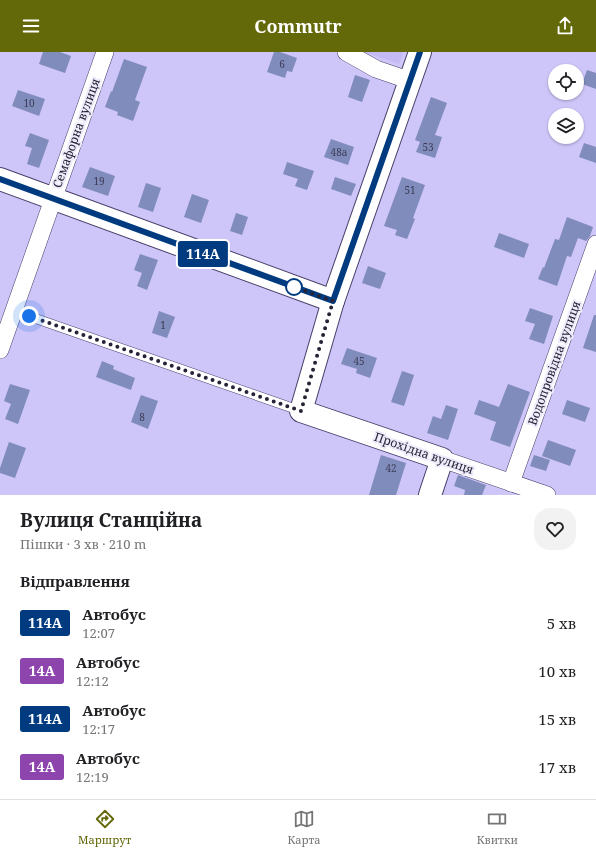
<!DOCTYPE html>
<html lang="uk">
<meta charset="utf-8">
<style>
body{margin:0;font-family:"Noto Serif",serif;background:#f2f2f2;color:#202124;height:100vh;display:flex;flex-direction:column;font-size:15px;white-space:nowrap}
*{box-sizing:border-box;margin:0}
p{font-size:13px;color:#757577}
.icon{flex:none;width:22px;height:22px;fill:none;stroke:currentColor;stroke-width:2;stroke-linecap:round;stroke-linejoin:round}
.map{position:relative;height:443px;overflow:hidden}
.panel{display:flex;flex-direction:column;background:#fff;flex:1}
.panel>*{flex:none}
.badge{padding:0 8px;border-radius:3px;font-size:14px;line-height:26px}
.tools{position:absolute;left:548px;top:12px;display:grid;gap:8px}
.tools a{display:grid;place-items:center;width:36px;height:36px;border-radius:50%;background:#fff;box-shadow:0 1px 3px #0004;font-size:20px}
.you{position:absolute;width:20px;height:20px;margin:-10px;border:3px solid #fff;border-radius:50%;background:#1a73e8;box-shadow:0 0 0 6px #1a73e833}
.map>.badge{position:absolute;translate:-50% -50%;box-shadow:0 0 0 2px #fff}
h2{padding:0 20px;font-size:15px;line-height:36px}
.round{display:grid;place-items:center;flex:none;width:42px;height:42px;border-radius:16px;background:#f2f2f2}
.overview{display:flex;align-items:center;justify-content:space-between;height:68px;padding:0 20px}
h1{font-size:19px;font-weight:700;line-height:30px}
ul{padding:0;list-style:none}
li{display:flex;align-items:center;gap:12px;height:48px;padding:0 20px}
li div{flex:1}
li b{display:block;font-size:15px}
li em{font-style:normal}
li .badge{min-width:44px;font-weight:700;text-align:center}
header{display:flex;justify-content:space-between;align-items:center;height:52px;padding:0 20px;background:#636808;color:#fff;font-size:18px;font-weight:700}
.tabs{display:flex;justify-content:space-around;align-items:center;height:56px;border-top:1px solid #e0e0e0;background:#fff;font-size:11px;color:#757577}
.tabs a{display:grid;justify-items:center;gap:2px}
.tabs .on{color:#636808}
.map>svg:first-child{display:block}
.built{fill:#c4b9f4}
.building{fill:#808cbc}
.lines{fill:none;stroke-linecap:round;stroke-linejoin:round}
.service-casing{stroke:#493f6a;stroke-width:10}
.minor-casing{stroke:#493f6a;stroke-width:18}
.tertiary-casing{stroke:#493f6a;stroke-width:24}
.service{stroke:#fff;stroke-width:9}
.minor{stroke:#fff;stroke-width:17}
.tertiary{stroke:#fff;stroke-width:22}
.line-casing{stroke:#fff;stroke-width:9}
.line{stroke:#003b80;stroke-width:6}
.walk{stroke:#272337;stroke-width:4;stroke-dasharray:0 7.2}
.stop-dot{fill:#fff;stroke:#003b80;stroke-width:2}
.labels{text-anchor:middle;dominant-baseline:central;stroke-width:4;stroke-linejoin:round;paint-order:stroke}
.number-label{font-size:10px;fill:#3d3d58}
.street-label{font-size:12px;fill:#272337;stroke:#eeebfb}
</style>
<header><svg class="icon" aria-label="menu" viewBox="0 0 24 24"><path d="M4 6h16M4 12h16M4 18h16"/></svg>Commutr<svg class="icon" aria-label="share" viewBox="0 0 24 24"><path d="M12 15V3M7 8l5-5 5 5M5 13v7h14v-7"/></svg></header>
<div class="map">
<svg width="596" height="443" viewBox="0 0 596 443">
<rect width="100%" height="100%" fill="#cec5f8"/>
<path class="built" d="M365 0H403L399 12Z"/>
<g class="building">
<path d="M43 0H60L71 4 65 21 39 12Z"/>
<path d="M274 0H280L297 6 292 20 287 19 285 26 267 20Z"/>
<path d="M124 7 147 15 135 48 140 50 133 69 117 63 118 60 105 55 111 39 112 40Z"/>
<path d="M587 18 596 21V37L582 32Z"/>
<path d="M355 23 370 28 362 50 348 45Z"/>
<path d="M18 38 45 47 39 64 12 54Z"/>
<path d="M431 45 447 51 435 83 442 85 435 106 416 100 420 90 415 88Z"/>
<path d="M30 81 49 88 39 116 27 112 32 96 25 94Z"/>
<path d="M331 87 354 95 348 113 324 105Z"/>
<path d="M584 91 596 95V111L579 105Z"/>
<path d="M287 110 314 119 307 138 295 134 298 127 283 122Z"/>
<path d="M90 115 115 124 108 144 82 135Z"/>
<path d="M335 125 356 132 351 144 331 137Z"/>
<path d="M402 125 425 133 413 166 415 167 407 187 395 183 397 178 384 174Z"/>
<path d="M146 131 161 136 153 160 138 155Z"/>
<path d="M192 142 209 148 201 171 184 165Z"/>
<path d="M236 161 248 165 242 183 230 179Z"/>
<path d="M567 165 593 175 590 184 586 189 578 186 571 205 567 204 557 234 538 227 543 215 544 216 555 187 559 188Z"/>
<path d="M499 181 529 192 524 206 494 195Z"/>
<path d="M140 202 158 208 147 238 137 234 142 221 134 218Z"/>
<path d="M368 214 386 221 380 237 362 231Z"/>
<path d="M530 256 553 264 544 292 529 287 535 272 525 269Z"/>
<path d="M159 259 175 265 167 286 152 281Z"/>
<path d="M594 263H596V300L583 296Z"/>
<path d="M347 296 377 306 370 326 356 321 357 317 341 312Z"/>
<path d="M102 309 114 314 113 317 135 326 131 338 96 325Z"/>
<path d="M402 319 414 323 404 354 391 350Z"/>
<path d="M10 332 30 338 18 372 5 367 11 352 4 349Z"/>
<path d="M508 332 530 340 510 395 490 388 496 370 474 362 479 348 499 355Z"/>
<path d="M141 343 158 349 148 377 131 370Z"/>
<path d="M567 348 590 356 585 370 562 362Z"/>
<path d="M446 353 458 357 448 388 427 381 433 364 441 367Z"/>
<path d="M548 388 576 398 570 414 542 404Z"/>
<path d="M9 390 26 396 15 426 0 421V416Z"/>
<path d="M381 403 406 411 396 443H369Z"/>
<path d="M534 403 550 408 546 419 530 414Z"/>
<path d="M458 423 486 433 482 443H464L465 438 454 434Z"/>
</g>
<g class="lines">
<defs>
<path id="service" d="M14 259 301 359"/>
<g id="minor">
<path d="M346 0 376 17 411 29"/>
<path d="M0 298 105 0"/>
<path d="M442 407 547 443"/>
<path d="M511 431 596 192"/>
</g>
<g id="tertiary">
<path d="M420 0 333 249 301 359 442 407 430 443"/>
<path d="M0 127 333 249"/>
</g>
</defs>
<use href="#service" class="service-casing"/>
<use href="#minor" class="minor-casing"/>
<use href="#tertiary" class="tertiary-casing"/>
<use href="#service" class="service"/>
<use href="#minor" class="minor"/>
<use href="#tertiary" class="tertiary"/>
</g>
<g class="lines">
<defs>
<path id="line" d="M0 127 333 249 420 0"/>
</defs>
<use href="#line" class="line-casing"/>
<use href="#line" class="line"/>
<path class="walk" d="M29 264 301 359 333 249 294 235"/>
</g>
<circle class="stop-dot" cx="294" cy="235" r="8"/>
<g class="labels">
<g class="number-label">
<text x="282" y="12">6</text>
<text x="29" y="51">10</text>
<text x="428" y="95">53</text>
<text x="339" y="100">48а</text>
<text x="99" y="129">19</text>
<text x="410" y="138">51</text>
<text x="163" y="273">1</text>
<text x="359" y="309">45</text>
<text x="142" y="365">8</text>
<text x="391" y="416">42</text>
</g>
<g class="street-label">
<text transform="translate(76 81) rotate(-70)">Семафорна вулиця</text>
<text transform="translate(554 311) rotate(-70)">Водопровідна вулиця</text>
<text transform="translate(424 401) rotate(19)">Прохідна вулиця</text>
</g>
</g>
</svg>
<div class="tools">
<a><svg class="icon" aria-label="locate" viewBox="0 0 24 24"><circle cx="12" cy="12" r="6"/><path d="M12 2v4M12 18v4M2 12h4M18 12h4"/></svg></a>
<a><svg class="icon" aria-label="layers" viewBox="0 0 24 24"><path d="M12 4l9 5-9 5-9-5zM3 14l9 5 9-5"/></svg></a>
</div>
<div class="you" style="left:29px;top:264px"></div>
<b class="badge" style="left:203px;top:202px;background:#003b80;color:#fff">114А</b>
</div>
<section class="panel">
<div class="overview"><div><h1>Вулиця Станційна</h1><p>Пішки · 3 хв · 210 m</p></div><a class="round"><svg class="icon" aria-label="heart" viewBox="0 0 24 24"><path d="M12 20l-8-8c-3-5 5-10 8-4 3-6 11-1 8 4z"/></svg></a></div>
<h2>Відправлення</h2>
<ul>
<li><span class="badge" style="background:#003b80;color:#fff">114А</span><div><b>Автобус</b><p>12:07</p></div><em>5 хв</em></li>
<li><span class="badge" style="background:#8e44ad;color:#fff">14А</span><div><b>Автобус</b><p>12:12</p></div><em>10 хв</em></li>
<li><span class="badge" style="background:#003b80;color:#fff">114А</span><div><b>Автобус</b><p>12:17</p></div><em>15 хв</em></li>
<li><span class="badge" style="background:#8e44ad;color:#fff">14А</span><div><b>Автобус</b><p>12:19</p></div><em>17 хв</em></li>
</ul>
</section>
<nav class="tabs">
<a class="on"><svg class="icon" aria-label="directions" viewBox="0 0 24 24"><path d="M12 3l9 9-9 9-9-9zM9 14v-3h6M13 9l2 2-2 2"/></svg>Маршрут</a>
<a><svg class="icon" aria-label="map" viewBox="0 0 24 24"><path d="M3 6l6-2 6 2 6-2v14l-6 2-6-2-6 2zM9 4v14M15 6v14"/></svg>Карта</a>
<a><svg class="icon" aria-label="tickets" viewBox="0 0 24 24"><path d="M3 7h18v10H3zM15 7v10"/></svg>Квитки</a>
</nav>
